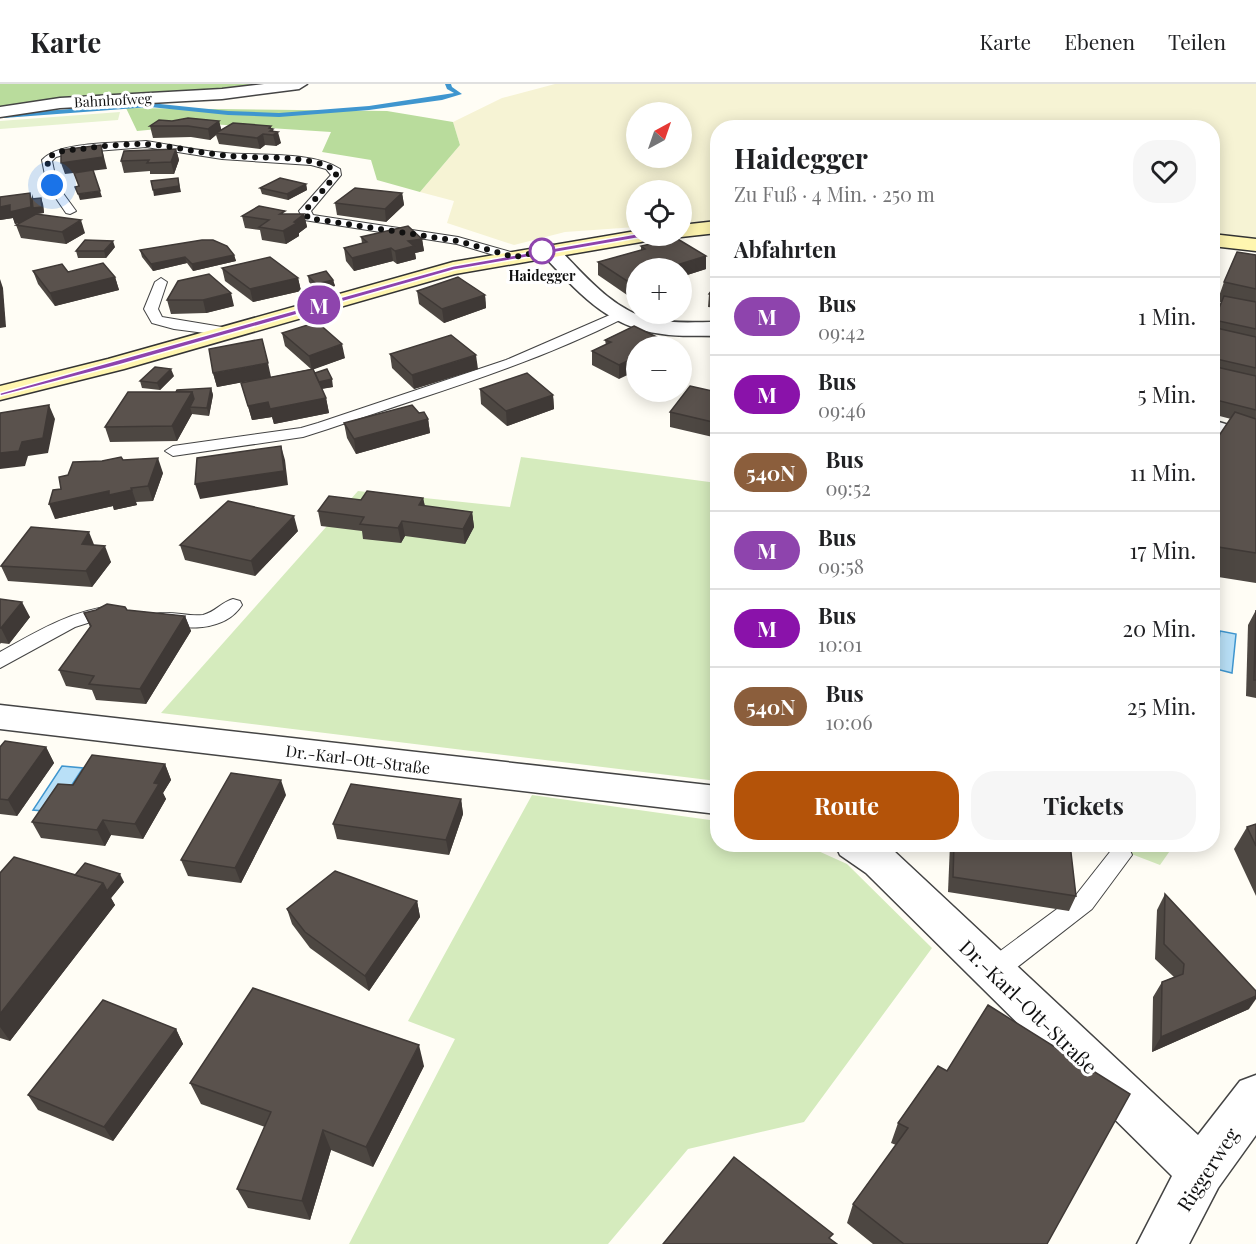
<!DOCTYPE html>
<html lang="de">
<meta charset="utf-8">
<style>
body{margin:0;font-family:"Playfair Display",serif;background:#f6f6f6;color:#202124;height:100vh;display:flex;flex-direction:column;font-size:22px;white-space:nowrap}
*{box-sizing:border-box;margin:0}
p{font-size:20px;color:#757577}
.icon{flex:none;width:33px;height:33px;fill:none;stroke:currentColor;stroke-width:2;stroke-linecap:round;stroke-linejoin:round}
.map{position:relative;flex:1;overflow:hidden}
.details{position:absolute;left:710px;top:36px;width:510px;height:732px;display:flex;flex-direction:column;background:#fff;border-radius:24px;box-shadow:0 3px 15px #0003}
.details>*{flex:none}
.badge{padding:0 12px;border-radius:20px;font-size:21px;line-height:39px}
.needle{width:39px;rotate:40deg}
.tools{position:absolute;left:626px;top:18px;display:grid;gap:12px}
.tools a{display:grid;place-items:center;width:66px;height:66px;border-radius:50%;background:#fff;box-shadow:0 3px 15px #0003;font-size:30px}
.you{position:absolute;width:30px;height:30px;margin:-15px;border:4px solid #fff;border-radius:50%;background:#1a73e8;box-shadow:0 0 0 9px #1a73e833}
.map>.badge{position:absolute;translate:-50% -50%;box-shadow:0 0 0 3px #fff}
h2{padding:0 24px;font-size:22px;line-height:54px}
.round{display:grid;place-items:center;flex:none;width:63px;height:63px;border-radius:24px;background:#f6f6f6}
.head{display:flex;align-items:center;justify-content:space-between;height:102px;padding:0 24px}
h1{font-size:28px;font-weight:700;line-height:45px}
.primary-button{display:flex;gap:12px;margin-top:auto;padding:12px 24px}
.primary-button a{flex:1;height:69px;border-radius:24px;background:#b45309;color:#fff;font-size:24px;font-weight:700;line-height:69px;text-align:center}
.primary-button a+a{background:#f6f6f6;color:#202124}
ul{padding:0;list-style:none}
li{display:flex;align-items:center;gap:18px;height:78px;padding:0 24px;border-top:2px solid #e0e0e0}
li div{flex:1}
li b{display:block;font-size:22px}
li em{font-style:normal}
li .badge{min-width:66px;font-weight:700;text-align:center}
header{display:flex;align-items:center;gap:36px;box-sizing:border-box;height:84px;padding:0 30px;background:#fff;border-bottom:2px solid #e0e0e0}
header strong{font-size:28px}
nav{display:flex;gap:33px;margin-inline-start:auto;font-size:21px}
.map>svg:first-child{display:block}
.farmland{fill:#f6f3d4;fill-rule:evenodd}
.green{fill:#d5ebbd}
.forest{fill:#b9dc9c}
.pitch{fill:#e6f2cf}
.water{fill:#b9e0f7;stroke:#3f96cf;stroke-width:1.5}
.lines{fill:none;stroke-linecap:round;stroke-linejoin:round}
.stream{fill:#3f96cf;fill-rule:evenodd}
.service-casing{stroke:#444;stroke-width:2}
.minor-casing{stroke:#444;stroke-width:3}
.secondary-casing{stroke:#333;stroke-width:3}
.service{fill:#fff;fill-rule:evenodd}
.minor{fill:#fff;fill-rule:evenodd}
.secondary{fill:#fff6b0;fill-rule:evenodd}
.wall{fill:#4d4742}
.shaded-wall{fill:#3f3936}
.building{fill:#5a524d;stroke:#3f3936;stroke-width:1.5}
.line{fill:#8e44ad;stroke:#fff;stroke-width:1.5}
.walk{stroke:#111;stroke-width:6;stroke-dasharray:0 10.8}
.stop-dot{fill:#fff;stroke:#8e44ad;stroke-width:3}
.labels{text-anchor:middle;dominant-baseline:central;stroke-width:6;stroke-linejoin:round;paint-order:stroke}
.far-street-label{font-size:14px;fill:#111;stroke:#fff}
.far-stop-label{font-size:14px;font-weight:bold;fill:#111;stroke:#fff}
.street-label{font-size:16px;fill:#111;stroke:#fff}
.near-street-label{font-size:20px;fill:#111;stroke:#fff}
</style>
<header>
<strong>Karte</strong>
<nav><a>Karte</a><a>Ebenen</a><a>Teilen</a></nav>
</header>
<div class="map">
<svg width="1256" height="1160" viewBox="0 0 1256 1160">
<rect width="100%" height="100%" fill="#fffdf5"/>
<path class="farmland" d="M555 0H1256V155L1212 150V44H717V137L681 140V106H636V143L565 148 514 161 447 139 454 117 420 108 460 61 453 38 502 14ZM636 28H681V74H636Z"/>
<g class="green">
<path d="M521 373 717 399V697L161 629 358 407 510 423Z"/>
<path d="M532 711 717 737V760L805 761 847 780 932 864 804 1038 688 1065 608 1160H349L455 955 408 937Z"/>
<path d="M1108 761H1174L1160 781Z"/>
</g>
<g class="forest">
<path d="M0 0H282L217 7 0 24Z"/>
<path d="M126 24 387 27 453 38 460 61 420 108 377 96 371 76 322 68 331 48 210 40 137 47Z"/>
</g>
<path class="pitch" d="M120 28 118 36 0 45V37Z"/>
<g class="water">
<path d="M1220 547 1236 550 1232 589 1216 585Z"/>
<path d="M62 682 83 684 54 728 33 726Z"/>
</g>
<g class="lines">
<path class="stream" d="M445 0H451L452 3 462 10 442 16 369 26 279 33 228 31 150 23 4 34 1 32 4 30 150 19 228 27 279 29 369 22 454 9 447 5Z"/>
<defs>
<g id="service">
<path d="M146 57C172 61 198 67 225 69 257 72 313 67 340 85L341 91 311 127 313 131 458 153 518 170 520 173 514 177 457 160 304 136 299 127 331 91 326 85 311 81 222 75 146 63 71 69 56 73 52 77 57 101 76 127 70 130 66 129 47 101 42 76C58 57 121 59 146 57Z"/>
<path d="M161 194 167 198 158 225 162 233 222 243 230 249 228 252 174 245 152 239 144 225 155 198Z"/>
<path d="M619 227 626 231 624 234C529 282 428 311 328 345L303 353 173 372 165 367 173 362 301 344 318 339 506 276Z"/>
<path d="M233 515 240 517 242 521C224 549 183 546 155 538L153 534 155 530C171 526 187 533 203 531 215 528 222 518 233 515Z"/>
<path d="M112 522 119 524 121 528 119 532 97 536 75 543 0 584V568C36 548 70 527 112 522Z"/>
<path d="M1121 762 1129 764 1132 771 1092 825 1002 895 993 898 984 895 980 887 984 879 1076 811 1113 764Z"/>
</g>
<g id="minor">
<path d="M264 0H307L299 5 222 15 60 24 0 33V23L60 14 222 5Z"/>
<path d="M549 160 556 162C583 189 612 226 651 235 672 240 696 238 717 238V252C699 251 680 253 662 250 608 244 577 207 542 170L539 166 542 162Z"/>
<path d="M1212 336 1256 349V365L1212 352Z"/>
<path d="M0 621 717 702V730L0 645Z"/>
<path d="M835 760H884L894 767 1198 1051 1240 997 1256 991V1051L1218 1104 1189 1160H1137L1172 1092 866 789 840 771Z"/>
</g>
<g id="secondary">
<path d="M717 137V149L681 153 675 152H681V141Z"/>
<path d="M636 147V152H651L648 156 641 158 455 190 124 285 0 316V302L108 275 453 178Z"/>
<path d="M1212 150 1256 155V167L1212 162Z"/>
</g>
</defs>
<use href="#service" class="service-casing"/>
<use href="#minor" class="minor-casing"/>
<use href="#secondary" class="secondary-casing"/>
<use href="#service" class="service"/>
<use href="#minor" class="minor"/>
<use href="#secondary" class="secondary"/>
</g>
<g class="wall">
<path d="M172 37H219L221 46 271 44 281 59 276 62 265 61 260 65 219 60 216 51 210 56 191 53 153 54 150 42Z"/>
<path d="M176 65 179 76 174 90H150V87L124 89 121 77Z"/>
<path d="M306 100 307 106 288 116 262 110 260 104Z"/>
<path d="M402 109 404 121 386 138 337 131 335 119Z"/>
<path d="M0 113 33 115 43 120 44 129 37 130 85 149 66 160 21 154 16 141 20 139 15 140 13 134 0 136Z"/>
<path d="M285 130H304L307 143 299 149V152L286 160 262 156 260 146 245 144 242 132Z"/>
<path d="M361 153 422 155 424 167 415 169 416 175 397 180 393 177 354 187 346 177 344 164 362 159Z"/>
<path d="M641 162 706 185 681 193V184H636V211L630 213 598 191V178L641 166Z"/>
<path d="M115 163 106 174H78L76 167Z"/>
<path d="M140 166 234 171 236 177 193 187 187 179 153 187 142 173Z"/>
<path d="M1256 171V499L1212 492V362L1231 335 1212 330V241L1221 218H1217L1224 198Z"/>
<path d="M222 184 298 194 301 207 253 218 225 197Z"/>
<path d="M33 187 115 193 119 206 55 222 38 200Z"/>
<path d="M308 192 333 196 335 202 317 207 309 198Z"/>
<path d="M178 197 234 222 206 229 171 230 167 216Z"/>
<path d="M417 207 485 211 486 224 444 239 419 220Z"/>
<path d="M709 210 717 211V224L708 223Z"/>
<path d="M634 242 619 295 592 281V267L606 261 605 256Z"/>
<path d="M282 249 345 274 313 285 315 289 333 303 322 305 326 314 329 329 274 340 272 333 252 336 241 299 248 297 217 303 213 289 271 293 311 285 285 262Z"/>
<path d="M390 270 478 285 414 305 392 284Z"/>
<path d="M174 292 160 306 142 304 140 297Z"/>
<path d="M211 304 213 311 209 332 192 330 177 357 110 358 105 343 176 308Z"/>
<path d="M480 305 553 311 554 325 507 342 481 320Z"/>
<path d="M717 308V354L670 343V328Z"/>
<path d="M419 329 428 335 430 349 356 370 347 354 344 339Z"/>
<path d="M123 376 163 389 153 417 136 418 137 421 114 426 113 422 55 435 61 405 68 391 102 377Z"/>
<path d="M423 414 425 422 472 428 474 443 465 460 405 452 401 459 363 455 362 447 321 442 318 427 361 416Z"/>
<path d="M298 447 255 492 185 476 180 461Z"/>
<path d="M94 461 111 478 92 503 8 497 1 482Z"/>
<path d="M0 515 30 533 9 560 1 559 0 560Z"/>
<path d="M127 526 185 532 191 547 146 620 96 616 92 606 66 602 59 586 90 543 84 529Z"/>
<path d="M1256 526V614L1246 612 1248 541Z"/>
<path d="M0 663H46L54 679 17 732 0 730Z"/>
<path d="M165 680 171 696 163 709 166 715 143 755 111 751 105 762 41 754 32 738 73 701Z"/>
<path d="M286 711 241 799 188 792 181 776Z"/>
<path d="M461 715 463 730 449 771 337 755 333 740Z"/>
<path d="M1256 740V812L1234 765 1247 743Z"/>
<path d="M950 760H1070L1076 812 1069 827 948 808Z"/>
<path d="M0 789 75 791 124 798 111 814 115 821 10 957 0 954Z"/>
<path d="M1165 810 1249 925 1152 968 1153 913 1162 898 1174 893 1155 875 1157 826Z"/>
<path d="M417 817 420 833 369 907 310 864 292 840 287 825Z"/>
<path d="M176 945 183 960 113 1057 38 1026 28 1011Z"/>
<path d="M424 982 373 1083 331 1066 310 1136 248 1124 237 1105 265 1043 201 1020 190 999Z"/>
<path d="M938 982 1047 1160H873L847 1139 853 1120 896 1061 891 1059 898 1039Z"/>
</g>
<g class="shaded-wall">
<path d="M219 37 222 48 216 49V51L210 56 208 45Z"/>
<path d="M271 42V46L273 45 274 50 278 48 281 59 276 62 273 51 269 44Z"/>
<path d="M263 50 265 61 260 65 257 54Z"/>
<path d="M101 61 107 85 65 90 61 79Z"/>
<path d="M176 65 179 76 174 90 171 78Z"/>
<path d="M178 94 181 108 154 112 153 106Z"/>
<path d="M306 100 307 106 288 116 287 110Z"/>
<path d="M100 107 102 113 80 116 78 110Z"/>
<path d="M30 109 32 115V110L34 116 41 114 43 120 44 129 35 130V129L36 135 15 140 13 134 0 136V123Z"/>
<path d="M402 109 404 121 386 138 385 125Z"/>
<path d="M304 130 307 143 299 149V152L286 160 283 147Z"/>
<path d="M81 136 85 149 66 160 62 148Z"/>
<path d="M422 155 424 167 415 169 416 175 397 180 395 167 408 157Z"/>
<path d="M113 157 115 163 106 174 104 167Z"/>
<path d="M391 164 393 177 354 187 352 174Z"/>
<path d="M234 171 236 177 193 187 192 180Z"/>
<path d="M706 172V185L681 193V184H667Z"/>
<path d="M185 173 187 179 153 187 151 180Z"/>
<path d="M115 193 119 206 55 222 50 209Z"/>
<path d="M298 194 301 207 253 218 250 205Z"/>
<path d="M0 195 3 204 6 243 0 244Z"/>
<path d="M333 196 335 202 317 207 316 200Z"/>
<path d="M636 198V211L630 213V199Z"/>
<path d="M231 209 234 222 206 229 203 216Z"/>
<path d="M485 211 486 224 444 239 442 225Z"/>
<path d="M667 258 666 262H658Z"/>
<path d="M342 260 345 274 312 286 309 272Z"/>
<path d="M476 271 478 285 414 305 412 291Z"/>
<path d="M636 273V287L619 295V281Z"/>
<path d="M268 279 271 293 217 303 213 289Z"/>
<path d="M171 285 174 292 160 306 157 299Z"/>
<path d="M332 295 333 303 319 305 318 298Z"/>
<path d="M211 304 213 311 209 332 207 324Z"/>
<path d="M192 308 196 322 190 323 192 330 177 357 172 342Z"/>
<path d="M553 311 554 325 507 342 506 327Z"/>
<path d="M326 314 329 329 274 340 270 325Z"/>
<path d="M268 318 272 333 252 336 248 322Z"/>
<path d="M49 321 55 335 48 369 28 372 25 382 0 385V369L22 358Z"/>
<path d="M428 335 430 349 356 370 354 355Z"/>
<path d="M281 362 285 376 288 401 200 415 195 400Z"/>
<path d="M158 374 163 389 153 417 148 402Z"/>
<path d="M132 406 137 421 114 426 113 422 55 435 49 420 109 407Z"/>
<path d="M423 414 426 429 419 421Z"/>
<path d="M472 428 474 443 465 460 463 445Z"/>
<path d="M294 432 298 447 255 492 251 477Z"/>
<path d="M402 437 405 452 401 459 398 444Z"/>
<path d="M89 448 95 463 82 460Z"/>
<path d="M105 462 111 478 92 503 86 487Z"/>
<path d="M22 518 30 533 9 560 1 544Z"/>
<path d="M185 532 191 547 146 620 140 605Z"/>
<path d="M46 663 54 679 17 732 8 716Z"/>
<path d="M165 680 171 696 163 709 166 715 143 755 135 740 154 699Z"/>
<path d="M281 696 286 711 241 799 235 784Z"/>
<path d="M461 715 463 730 449 771 446 756Z"/>
<path d="M103 736 111 751 105 762 97 746Z"/>
<path d="M120 790 124 798 111 814 115 821 10 957 0 943V930L103 799Z"/>
<path d="M417 817 420 833 369 907 365 892Z"/>
<path d="M1256 912V915L1249 925 1152 968 1161 953Z"/>
<path d="M176 945 183 960 113 1057 104 1043Z"/>
<path d="M419 961 424 982 373 1083 366 1063Z"/>
<path d="M323 1046 331 1066 310 1136 302 1117Z"/>
</g>
<g class="building">
<path d="M188 34 219 37 208 45 188 42H150L159 36 172 37Z"/>
<path d="M233 39 271 42 269 44 273 45 270 47 278 48 273 51 263 50 257 54 216 49Z"/>
<path d="M101 61 103 73 61 79V66Z"/>
<path d="M176 65 171 78 147 79 149 76 121 77 124 67Z"/>
<path d="M93 86 100 107 78 110 75 103 79 102 74 89Z"/>
<path d="M178 94 179 102 153 106 151 97Z"/>
<path d="M280 94 306 100 287 110 260 104Z"/>
<path d="M355 104 402 109 385 125 335 119Z"/>
<path d="M30 109 31 123 10 128V121L0 123V113Z"/>
<path d="M41 114 42 123 33 124 32 115Z"/>
<path d="M259 122 285 127 280 130H304L294 138 297 139 283 147 259 143 269 136 242 132Z"/>
<path d="M36 130 81 136 62 148 16 141Z"/>
<path d="M408 142 422 155 408 157 414 162 395 167 391 164 352 174 344 164 367 158 361 153Z"/>
<path d="M676 154 706 172 667 184H668H636V198L630 199 598 178 645 165 641 162Z"/>
<path d="M85 156 113 157 104 167H76Z"/>
<path d="M202 156H213L227 162 234 171 192 180 185 173 151 180 140 166Z"/>
<path d="M1237 168 1256 171V205L1224 198Z"/>
<path d="M270 173 298 194 250 205 222 184Z"/>
<path d="M103 179 115 193 50 209 33 187 62 180 68 188Z"/>
<path d="M326 187 333 196 316 200 308 192Z"/>
<path d="M209 190 231 209 203 216H167L178 197Z"/>
<path d="M458 193 485 211 442 225 417 207Z"/>
<path d="M717 199V211L709 210Z"/>
<path d="M1224 212 1256 218V245L1214 236Z"/>
<path d="M317 238 342 260 309 272 282 249Z"/>
<path d="M634 242 667 258 658 262H636V273L619 281 592 267 611 258 605 256Z"/>
<path d="M1212 243 1256 253V284L1212 274Z"/>
<path d="M451 251 476 271 412 291 390 270Z"/>
<path d="M262 255 268 279 213 289 209 265Z"/>
<path d="M1212 282 1256 292V326L1212 315Z"/>
<path d="M155 283 171 285 157 299 140 297Z"/>
<path d="M313 285 326 314 270 325 268 318 248 322 241 299Z"/>
<path d="M327 285 332 295 319 298 315 289Z"/>
<path d="M527 289 553 311 506 327 480 305Z"/>
<path d="M690 302 717 308V339L670 328Z"/>
<path d="M211 304 207 324 190 323 194 315 192 308H176L177 306Z"/>
<path d="M128 308H192L172 342 105 343Z"/>
<path d="M49 321 43 354 22 358 19 367 0 369V329Z"/>
<path d="M412 321 419 329 424 328 428 335 354 355 344 339Z"/>
<path d="M1235 328 1256 335V469L1212 462V362Z"/>
<path d="M281 362 284 387 195 400 197 374Z"/>
<path d="M121 373 123 376 158 374 148 402 131 404 132 406 109 411V407L49 420 53 406 61 405 59 393 68 391 73 378 102 377Z"/>
<path d="M367 407 423 414 419 421 472 428 463 445 402 437 398 444 360 440 364 433 318 427 329 412 361 416Z"/>
<path d="M228 417 294 432 251 477 180 461Z"/>
<path d="M31 443 89 448 82 460 105 462 86 487 1 482Z"/>
<path d="M0 515 22 518 1 544H0Z"/>
<path d="M107 520 125 523 127 526 185 532 140 605 89 600 94 592 59 586 91 542 84 529 96 526Z"/>
<path d="M1256 526V596H1254Z"/>
<path d="M5 657 46 663 8 716 0 715V663Z"/>
<path d="M92 671 165 680 154 699 159 700 135 740 103 736 97 746 32 738 58 700 73 701Z"/>
<path d="M231 689 281 696 235 784 181 776Z"/>
<path d="M351 700 461 715 446 756 333 740Z"/>
<path d="M1256 740V762L1247 743Z"/>
<path d="M954 760H1070L1076 812 953 793Z"/>
<path d="M14 773 103 799 0 930V789Z"/>
<path d="M85 779 120 790 107 807 103 799 75 791Z"/>
<path d="M335 787 417 817 365 892 305 848 287 825Z"/>
<path d="M1165 810 1256 907V912L1161 953 1162 898 1183 890 1184 880 1164 860Z"/>
<path d="M253 904 419 961 366 1063 323 1046 302 1117 237 1105 271 1028 190 999Z"/>
<path d="M103 916 176 945 104 1043 28 1011Z"/>
<path d="M988 921 1130 1010 1047 1160H904L853 1120 908 1044 898 1039 938 982 947 987Z"/>
<path d="M734 1073 833 1150 829 1154 837 1160H663Z"/>
</g>
<path class="line" d="M641 149 644 153 454 186 119 281 0 312V309L453 182Z"/>
<g class="lines">
<path class="walk" d="M52 101 47 76C55 66 69 66 81 65 102 62 124 60 145 60 174 62 203 70 232 72 261 75 312 70 336 87V91L305 127 308 134 458 157 514 173 549 166 542 167"/>
</g>
<circle class="stop-dot" cx="542" cy="167" r="12"/>
<g class="labels">
<g class="far-street-label">
<text transform="translate(113 16) rotate(-3)">Bahnhofweg</text>
</g>
<g class="far-stop-label">
<text x="542" y="191">Haidegger</text>
</g>
<g class="street-label">
<text transform="translate(358 675) rotate(7)">Dr.-Karl-Ott-Straße</text>
</g>
<g class="near-street-label">
<text transform="translate(1029 922) rotate(44)">Dr.-Karl-Ott-Straße</text>
<text transform="translate(1207 1085) rotate(-57)">Riggerweg</text>
</g>
</g>
</svg>
<div class="tools">
<a><svg class="needle" viewBox="-14 -14 28 28"><path d="M0-13l5 13h-10z" fill="#e53935"/><path d="M0 13l5-13h-10z" fill="#757577"/></svg></a>
<a><svg class="icon" aria-label="locate" viewBox="0 0 24 24"><circle cx="12" cy="12" r="6"/><path d="M12 2v4M12 18v4M2 12h4M18 12h4"/></svg></a>
<a>+</a>
<a>−</a>
</div>
<div class="you" style="left:52px;top:101px"></div>
<b class="badge" style="left:319px;top:221px;background:#8e44ad;color:#fff">M</b>
<section class="details">
<div class="head"><div><h1>Haidegger</h1><p>Zu Fuß · 4 Min. · 250 m</p></div><a class="round"><svg class="icon" aria-label="heart" viewBox="0 0 24 24"><path d="M12 20l-8-8c-3-5 5-10 8-4 3-6 11-1 8 4z"/></svg></a></div>
<h2>Abfahrten</h2>
<ul>
<li><span class="badge" style="background:#8e44ad;color:#fff">M</span><div><b>Bus</b><p>09:42</p></div><em>1 Min.</em></li>
<li><span class="badge" style="background:#8a12aa;color:#fff">M</span><div><b>Bus</b><p>09:46</p></div><em>5 Min.</em></li>
<li><span class="badge" style="background:#8b5e3c;color:#fff">540N</span><div><b>Bus</b><p>09:52</p></div><em>11 Min.</em></li>
<li><span class="badge" style="background:#8e44ad;color:#fff">M</span><div><b>Bus</b><p>09:58</p></div><em>17 Min.</em></li>
<li><span class="badge" style="background:#8a12aa;color:#fff">M</span><div><b>Bus</b><p>10:01</p></div><em>20 Min.</em></li>
<li><span class="badge" style="background:#8b5e3c;color:#fff">540N</span><div><b>Bus</b><p>10:06</p></div><em>25 Min.</em></li>
</ul>
<div class="primary-button"><a>Route</a><a>Tickets</a></div>
</section>
</div>
